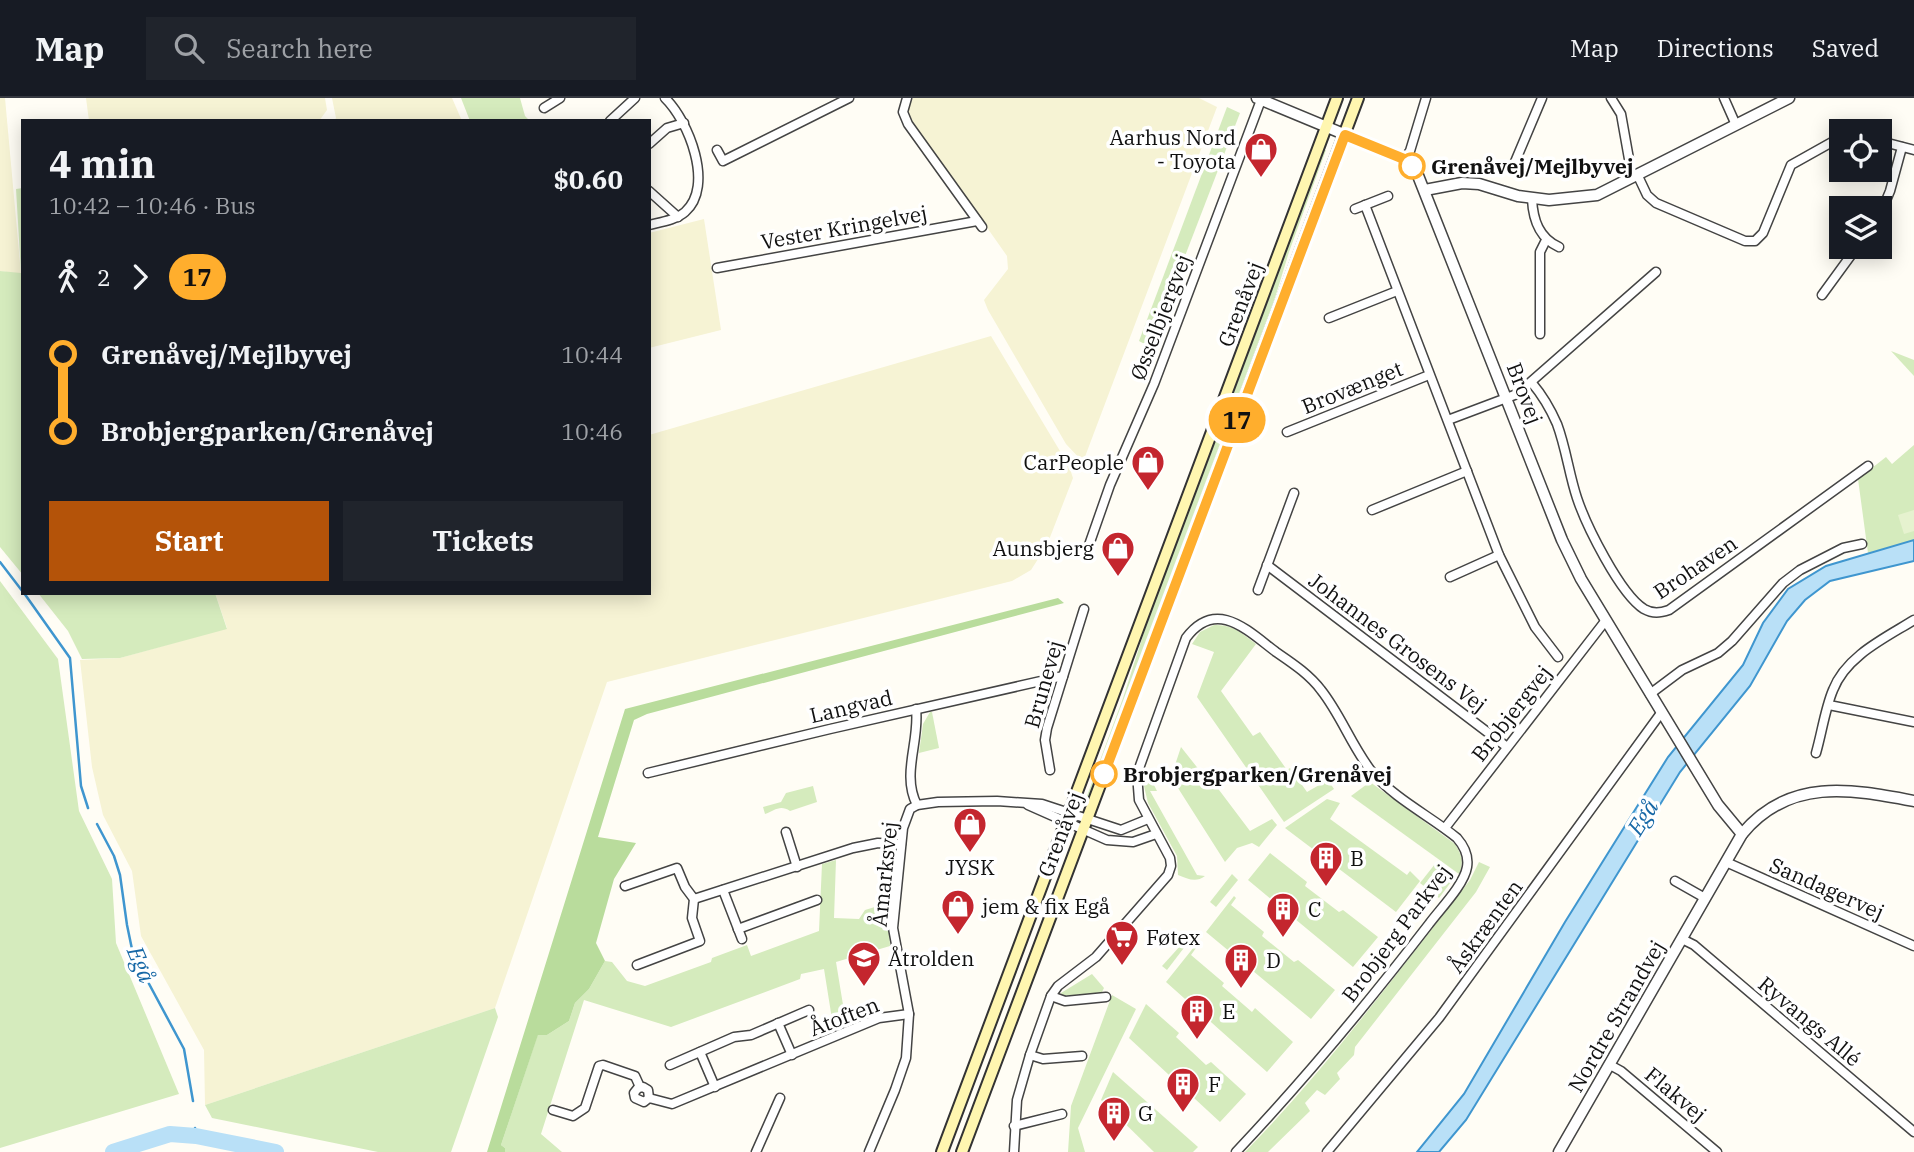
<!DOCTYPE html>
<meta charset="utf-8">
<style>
body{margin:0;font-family:"IBM Plex Serif",serif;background:#20242c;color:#f1f3f6;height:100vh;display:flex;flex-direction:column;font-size:26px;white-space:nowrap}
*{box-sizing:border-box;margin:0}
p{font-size:23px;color:#9ea1a6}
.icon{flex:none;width:38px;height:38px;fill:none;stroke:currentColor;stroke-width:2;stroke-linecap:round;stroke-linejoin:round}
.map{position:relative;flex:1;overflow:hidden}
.sheet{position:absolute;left:21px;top:21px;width:630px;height:476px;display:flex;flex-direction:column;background:#171b24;border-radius:0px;box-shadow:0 4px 18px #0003}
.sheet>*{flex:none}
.badge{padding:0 14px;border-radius:23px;font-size:24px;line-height:46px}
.controls{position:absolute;left:1829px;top:21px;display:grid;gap:14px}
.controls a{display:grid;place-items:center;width:63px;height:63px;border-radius:0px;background:#171b24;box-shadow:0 4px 18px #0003;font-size:35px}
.map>.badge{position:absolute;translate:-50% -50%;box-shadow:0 0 0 4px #fff}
.legs{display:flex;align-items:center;gap:10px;height:77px;padding:0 28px;font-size:23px}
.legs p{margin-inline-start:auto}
.summary{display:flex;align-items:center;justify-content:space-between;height:119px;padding:0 28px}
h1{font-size:38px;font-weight:800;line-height:52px}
.button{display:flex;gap:14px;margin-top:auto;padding:14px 28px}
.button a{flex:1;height:80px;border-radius:0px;background:#b45309;color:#fff;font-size:28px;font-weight:800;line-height:80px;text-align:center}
.button a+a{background:#20242c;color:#f1f3f6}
ul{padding:0 28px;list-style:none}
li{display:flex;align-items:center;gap:24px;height:77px;font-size:26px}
li i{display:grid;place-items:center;width:10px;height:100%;margin:0 9px;background:currentColor}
li i::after{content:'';width:18px;height:18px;margin:-9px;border:5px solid;border-radius:50%;background:#171b24}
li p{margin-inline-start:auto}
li:first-child i{background:linear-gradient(#0000 50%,currentColor 0)}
li:last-child i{background:linear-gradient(currentColor 50%,#0000 0)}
header{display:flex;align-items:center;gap:42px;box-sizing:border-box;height:98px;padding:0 35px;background:#171b24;border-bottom:2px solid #363941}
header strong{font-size:33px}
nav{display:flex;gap:38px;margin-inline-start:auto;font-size:24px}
.search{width:490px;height:63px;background:#20242c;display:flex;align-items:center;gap:18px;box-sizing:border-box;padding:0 24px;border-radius:0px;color:#9ea1a6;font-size:26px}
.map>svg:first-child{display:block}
.farmland{fill:#f6f3d4}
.green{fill:#d5ebbd}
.forest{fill:#b9dc9c}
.pitch{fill:#e6f2cf}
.water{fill:#b9e0f7;stroke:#3f96cf;stroke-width:2}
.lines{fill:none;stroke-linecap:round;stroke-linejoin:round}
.stream{stroke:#3f96cf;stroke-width:2.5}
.river{stroke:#b9e0f7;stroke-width:16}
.minor-casing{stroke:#444;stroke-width:11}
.tertiary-casing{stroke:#444;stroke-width:13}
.secondary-casing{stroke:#333;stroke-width:14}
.minor{stroke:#fff;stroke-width:8}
.tertiary{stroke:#fff;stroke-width:10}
.secondary{stroke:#fff6b0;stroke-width:10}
.line-1-casing{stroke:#fff;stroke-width:16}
.line-1{stroke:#ffae2d;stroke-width:10}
.stop-1-dot{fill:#fff;stroke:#ffae2d;stroke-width:3.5}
.labels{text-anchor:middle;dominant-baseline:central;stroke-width:7;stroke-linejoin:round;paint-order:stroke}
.poi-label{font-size:21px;fill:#111;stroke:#fff;text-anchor:start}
.stop-label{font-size:21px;font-weight:bold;fill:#111;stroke:#fff;text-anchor:start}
.street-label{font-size:21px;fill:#111;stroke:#fff}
.water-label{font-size:23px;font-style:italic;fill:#1768a6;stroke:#fff}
</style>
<header>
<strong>Map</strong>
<div class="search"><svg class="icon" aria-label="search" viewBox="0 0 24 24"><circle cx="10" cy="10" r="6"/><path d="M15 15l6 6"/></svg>Search here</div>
<nav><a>Map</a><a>Directions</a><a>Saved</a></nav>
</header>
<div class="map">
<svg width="1914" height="1054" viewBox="0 0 1914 1054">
<rect width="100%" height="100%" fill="#fffdf5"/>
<g class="farmland">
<path d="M0 0H5L21 176 0 173Z"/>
<path d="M86 0H325L327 12 319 23H89Z"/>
<path d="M332 0H452L462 23H334L336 20Z"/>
<path d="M913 0H1199L1217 9 1083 364 1066 346 988 212 984 202 1008 171 1007 158 910 20 908 9Z"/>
<path d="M704 121 721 232 649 250V135Z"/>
<path d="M991 238 1069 368 1073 380 1047 447 1031 472 1012 483 607 584 495 910 205 1007 204 952 141 838 132 773 103 717 92 669 80 562 120 560 227 530 215 495H649V337Z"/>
</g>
<g class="green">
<path d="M461 0H520L525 18 530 23H470Z"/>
<path d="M1227 9 1240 15 1150 249 1139 243Z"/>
<path d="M1324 52H1326L1289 154 1267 226 1086 707 1084 706 1123 600 1156 497Z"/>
<path d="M23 90V477L0 449V173L21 175 16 91Z"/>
<path d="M1891 253 1914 262V278Z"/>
<path d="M1914 347V442L1868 455 1858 381 1886 359 1892 366Z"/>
<path d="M0 483 58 561 79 713 112 781 116 845 179 996 0 1050Z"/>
<path d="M38 495H215L227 531 120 560 82 561 68 533Z"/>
<path d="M1214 527C1232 526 1242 535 1256 546L1221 593 1253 638 1260 634 1287 672 1290 670 1307 694 1328 682 1334 691 1284 724 1197 599 1214 554 1192 546 1200 534Z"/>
<path d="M930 614H932L939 650 919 655 923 626Z"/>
<path d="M1181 649 1200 673 1204 672 1250 733 1272 721 1277 727 1259 749 1252 745 1237 750 1225 764 1171 679Z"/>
<path d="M1145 682 1152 683 1157 693H1150L1197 777 1205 778C1196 785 1188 781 1178 777L1177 758 1148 705 1143 684Z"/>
<path d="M1370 684 1455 746C1462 757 1464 764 1459 776L1351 698Z"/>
<path d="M813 688 817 704 790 713C780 706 774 713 765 716L763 709 781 704 786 695Z"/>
<path d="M1327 701 1340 705 1330 721 1407 777 1410 773 1420 783 1396 814 1285 730Z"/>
<path d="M1270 755 1307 784 1305 788 1339 814 1343 812 1378 839 1353 869 1248 782Z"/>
<path d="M836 762 834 820 859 821 865 812 888 805 890 848 836 864 845 919 832 921 824 871 801 876 800 881 671 929 584 902 541 1036 562 1054H505V1050L501 1047 538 936 547 937 569 923 575 905 589 891 605 863 612 864 627 883 645 888 711 864 712 860 747 847 751 858 819 833 822 766Z"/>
<path d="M1479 764 1490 769 1476 794 1355 949 1354 957 1337 975 1340 981 1325 997 1317 992 1305 1005 1310 1013 1268 1054H1245C1327 970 1398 874 1470 782Z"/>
<path d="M1435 766 1454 780 1439 800 1420 785Z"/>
<path d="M1232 776 1238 782 1216 809 1210 804Z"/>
<path d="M1234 798 1236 800 1231 807 1264 834 1262 838 1294 864 1298 862 1335 892 1311 921 1206 834Z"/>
<path d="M1191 836 1193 838 1167 872 1162 868Z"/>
<path d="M1194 849 1196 850 1191 857 1224 885 1222 888 1252 914 1255 910 1293 944 1267 974 1166 884Z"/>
<path d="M1092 876 1104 890 1101 896 1061 898V895Z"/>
<path d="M1112 897 1136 911 1078 1030 1085 1054H1068L1071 1008Z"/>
<path d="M1146 906 1179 935 1176 939 1206 967 1211 964 1246 996 1220 1024 1129 940Z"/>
<path d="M495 910 498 919 451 1054H378L212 1020 205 1007Z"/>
<path d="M1113 974 1198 1049 1193 1054H1154L1101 1002Z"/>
</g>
<path class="forest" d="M1058 500 1064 505 647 616 634 622 598 739 636 745 614 781 596 845 605 863 589 891 575 905 569 923 547 937H538L501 1047 505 1050V1054H487L625 611Z"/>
<path class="pitch" d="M1914 412V433L1904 436 1898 417Z"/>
<path class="water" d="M1914 442V463L1830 483 1805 502 1787 523 1750 588 1680 674 1466 1022 1439 1054H1417L1464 996 1565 824 1668 659 1743 567 1763 525 1788 491 1826 468Z"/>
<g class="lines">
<g class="stream">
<path d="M0 464 23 494"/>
<path d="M24 495 70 560 81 688 88 710"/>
<path d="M97 726 114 758 120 777 127 827 133 856 184 951 193 1003"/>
<path d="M195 1030 196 1038"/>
</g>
<path class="river" d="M113 1054 170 1036 196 1038 276 1054"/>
<defs>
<g id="minor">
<path d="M907 0 903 14 908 26 982 129"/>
<path d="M1611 0 1621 16 1629 61"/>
<path d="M1724 0 1736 27"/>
<path d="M544 10 560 0"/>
<path d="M610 23 635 0"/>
<path d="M1880 43 1914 52"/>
<path d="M649 46 667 30 684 25"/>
<path d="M717 52 723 63 849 0"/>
<path d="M1404 61 1410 53 1426 0"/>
<path d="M1512 71 1542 0"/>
<path d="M1638 78 1647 97 1656 105 1745 143H1755L1763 135 1791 67 1841 39"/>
<path d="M649 93 678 119"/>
<path d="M1532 101C1533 122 1539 140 1559 149"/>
<path d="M1365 107 1499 457 1535 529 1558 559"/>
<path d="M1355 111 1388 98"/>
<path d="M1880 117 1890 93 1902 49"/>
<path d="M649 127C661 124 676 122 685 114 715 88 688 22 665 0"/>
<path d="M717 170 977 123"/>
<path d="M1822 197 1857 149"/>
<path d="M1329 220 1397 193"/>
<path d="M1540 236V154L1546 142"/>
<path d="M1532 285C1543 298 1550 310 1557 326 1566 350 1569 376 1577 400 1586 427 1620 496 1644 511 1653 516 1660 515 1669 512L1868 368"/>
<path d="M1448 322 1517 296 1656 174"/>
<path d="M1287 334 1429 277"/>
<path d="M1372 412 1467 373"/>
<path d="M1089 447 1110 387 1154 286 1261 2"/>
<path d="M1267 467 1507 649"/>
<path d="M1450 479 1499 457"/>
<path d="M1258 492 1294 395"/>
<path d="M1650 596 1682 572 1718 555 1732 543 1783 485 1800 472 1843 450 1862 446"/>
<path d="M1829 607 1914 624"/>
<path d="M916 611C920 643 901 676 917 707"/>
<path d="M1816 655C1822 634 1825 611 1833 592 1846 558 1885 540 1914 522"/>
<path d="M1050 672 1045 642 1047 630 1084 511"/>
<path d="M648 675 830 631 1063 578"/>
<path d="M1028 707 1107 742 1133 744 1156 736"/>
<path d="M1445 730 1606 522"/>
<path d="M786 734 797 769"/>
<path d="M1726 764 1914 848"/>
<path d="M1675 783 1705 800"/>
<path d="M625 788 677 770 685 789 694 801 692 820 700 843 637 867"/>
<path d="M723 792 742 841"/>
<path d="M694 801 853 750 878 745 901 746"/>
<path d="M738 831 817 802"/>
<path d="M1682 841 1694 847 1914 1034"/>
<path d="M1051 898 1065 903 1106 899"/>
<path d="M778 925 792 957"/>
<path d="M700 954 715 989"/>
<path d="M1030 957 1043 961 1082 958"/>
<path d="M670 967 734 939 751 937 809 912"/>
<path d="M1610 967 1621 973 1717 1054"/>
<path d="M649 1000 648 992 643 989 638 990 634 995 635 1000 644 1004 649 1000 672 1006 879 920 909 916"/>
<path d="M553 1012 573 1018 585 1010 599 968 603 967 635 978 640 989"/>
<path d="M1014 1028 1062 1016"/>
<path d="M756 1054 780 1000"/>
<path d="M869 1054 895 992 906 960 909 916 893 830 903 730 910 711 917 707 938 704 997 703 1042 706 1121 732 1148 721"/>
<path d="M1014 1054 1017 1002 1030 957 1051 898 1058 888 1096 859 1168 777 1171 768 1170 760 1139 702 1137 676 1186 540C1216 500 1247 532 1276 554 1292 565 1309 576 1321 592 1341 617 1352 649 1372 674 1395 701 1430 718 1457 740 1464 748 1469 757 1467 769 1464 787 1440 811 1429 826 1368 905 1304 982 1236 1054"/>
<path d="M1327 1054 1439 920 1661 615"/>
</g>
<g id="tertiary">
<path d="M1257 0 1404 61 1417 75 1562 442 1581 481 1718 707 1742 736"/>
<path d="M1425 92 1462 85 1479 86 1518 98 1549 102 1597 97 1789 0"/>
<path d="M1559 1054 1742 736C1789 679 1851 691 1914 703"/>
</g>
<g id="secondary">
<path d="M942 1054 1337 0"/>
<path d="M962 1054 1358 0"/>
</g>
</defs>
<use href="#minor" class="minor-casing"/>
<use href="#tertiary" class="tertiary-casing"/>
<use href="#secondary" class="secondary-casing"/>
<use href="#minor" class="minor"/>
<use href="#tertiary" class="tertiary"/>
<use href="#secondary" class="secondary"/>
</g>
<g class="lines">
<defs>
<path id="line-1" d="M1104 676 1345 37 1404 61 1412 68"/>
</defs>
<use href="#line-1" class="line-1-casing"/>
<use href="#line-1" class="line-1"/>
</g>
<defs>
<symbol id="shop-pin" viewBox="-11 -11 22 30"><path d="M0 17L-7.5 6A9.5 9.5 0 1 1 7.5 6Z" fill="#c4262e" stroke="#fff"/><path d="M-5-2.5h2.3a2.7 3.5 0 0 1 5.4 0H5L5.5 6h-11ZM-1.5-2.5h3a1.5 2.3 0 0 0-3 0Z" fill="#fff"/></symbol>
<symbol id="building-pin" viewBox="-11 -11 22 30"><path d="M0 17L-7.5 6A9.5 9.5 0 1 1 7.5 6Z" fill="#c4262e" stroke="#fff"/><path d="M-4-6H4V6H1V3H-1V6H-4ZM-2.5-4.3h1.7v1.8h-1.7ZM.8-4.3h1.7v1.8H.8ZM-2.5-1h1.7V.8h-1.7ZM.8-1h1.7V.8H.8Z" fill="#fff"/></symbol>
<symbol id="supermarket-pin" viewBox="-11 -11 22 30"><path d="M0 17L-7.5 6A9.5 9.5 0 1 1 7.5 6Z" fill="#c4262e" stroke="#fff"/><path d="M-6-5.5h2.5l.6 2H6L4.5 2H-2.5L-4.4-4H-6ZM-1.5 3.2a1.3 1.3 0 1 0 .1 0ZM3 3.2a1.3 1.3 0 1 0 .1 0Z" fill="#fff"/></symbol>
<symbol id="school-pin" viewBox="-11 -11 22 30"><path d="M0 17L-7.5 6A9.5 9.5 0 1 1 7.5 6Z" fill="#c4262e" stroke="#fff"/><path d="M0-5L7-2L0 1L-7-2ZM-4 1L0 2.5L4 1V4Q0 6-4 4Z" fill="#fff"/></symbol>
</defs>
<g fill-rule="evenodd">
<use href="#shop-pin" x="1242" y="32" width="38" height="52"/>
<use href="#shop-pin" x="1129" y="345" width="38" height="52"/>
<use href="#shop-pin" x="1099" y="431" width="38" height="52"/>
<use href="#shop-pin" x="951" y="707" width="38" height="52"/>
<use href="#building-pin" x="1307" y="741" width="38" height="52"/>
<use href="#shop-pin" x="939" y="789" width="38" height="52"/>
<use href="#building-pin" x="1264" y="792" width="38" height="52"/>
<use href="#supermarket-pin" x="1103" y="820" width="38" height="52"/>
<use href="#school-pin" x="845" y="841" width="38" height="52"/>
<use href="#building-pin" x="1222" y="843" width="38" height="52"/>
<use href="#building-pin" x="1178" y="894" width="38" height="52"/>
<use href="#building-pin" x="1164" y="967" width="38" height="52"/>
<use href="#building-pin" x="1095" y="996" width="38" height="52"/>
</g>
<g class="stop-1-dot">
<circle cx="1412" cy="68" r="12"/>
<circle cx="1104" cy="676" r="12"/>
</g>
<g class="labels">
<g class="poi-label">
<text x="1236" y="39" text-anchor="end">Aarhus Nord<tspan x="1236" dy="24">- Toyota</tspan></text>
<text x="1124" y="364" text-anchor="end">CarPeople</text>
<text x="1094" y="450" text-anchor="end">Aunsbjerg</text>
<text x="1350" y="760">B</text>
<text x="970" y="769" text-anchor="middle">JYSK</text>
<text x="982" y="808">jem &amp; fix Egå</text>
<text x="1308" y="811">C</text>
<text x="1146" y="839">Føtex</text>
<text x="888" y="860">Åtrolden</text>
<text x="1266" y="862">D</text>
<text x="1222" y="913">E</text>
<text x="1208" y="986">F</text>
<text x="1138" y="1015">G</text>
</g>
<g class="stop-label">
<text x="1431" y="68">Grenåvej/Mejlbyvej</text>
<text x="1123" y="676">Brobjergparken/Grenåvej</text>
</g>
<g class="street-label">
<text transform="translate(844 129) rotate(-10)">Vester Kringelvej</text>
<text transform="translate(1240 206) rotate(-69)">Grenåvej</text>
<text transform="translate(1160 219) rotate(-69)">Øsselbjergvej</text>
<text transform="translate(1352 289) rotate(-22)">Brovænget</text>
<text transform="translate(1525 295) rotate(69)">Brovej</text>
<text transform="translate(1695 469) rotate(-34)">Brohaven</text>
<text transform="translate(1398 544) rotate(37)">Johannes Grosens Vej</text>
<text transform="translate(1043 586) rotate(-74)">Brunevej</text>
<text transform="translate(851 608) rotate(-13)">Langvad</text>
<text transform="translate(1511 615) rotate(-52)">Brobjergvej</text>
<text transform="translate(1060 736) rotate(-69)">Grenåvej</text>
<text transform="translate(884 776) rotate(-84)">Åmarksvej</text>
<text transform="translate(1827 790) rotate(24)">Sandagervej</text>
<text transform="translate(1485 828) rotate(-54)">Åskrænten</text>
<text transform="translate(1396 835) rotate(-53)">Brobjerg Parkvej</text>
<text transform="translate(844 918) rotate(-21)">Åtoften</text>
<text transform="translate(1616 918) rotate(-60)">Nordre Strandvej</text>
<text transform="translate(1810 923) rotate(40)">Ryvangs Allé</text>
<text transform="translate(1676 996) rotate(40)">Flakvej</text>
</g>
<g class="water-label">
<text transform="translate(1642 719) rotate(-58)">Egå</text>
<text transform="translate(142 866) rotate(67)">Egå</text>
</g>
</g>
</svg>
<div class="controls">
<a><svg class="icon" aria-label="locate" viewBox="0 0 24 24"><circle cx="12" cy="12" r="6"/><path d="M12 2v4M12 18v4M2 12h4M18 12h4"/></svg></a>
<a><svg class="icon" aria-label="layers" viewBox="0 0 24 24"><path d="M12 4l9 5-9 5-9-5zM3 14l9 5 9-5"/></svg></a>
</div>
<b class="badge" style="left:1237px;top:322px;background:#ffae2d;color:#111">17</b>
<section class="sheet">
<div class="summary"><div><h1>4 min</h1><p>10:42 – 10:46 · Bus</p></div><b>$0.60</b></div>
<div class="legs"><svg class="icon" aria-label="walk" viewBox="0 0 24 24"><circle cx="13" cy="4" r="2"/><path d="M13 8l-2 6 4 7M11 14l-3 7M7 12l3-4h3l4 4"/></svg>2<svg class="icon" aria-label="forward" viewBox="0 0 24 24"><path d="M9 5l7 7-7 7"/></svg><b class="badge" style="background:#ffae2d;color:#111">17</b></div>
<ul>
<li><i style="color:#ffae2d"></i><b>Grenåvej/Mejlbyvej</b><p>10:44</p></li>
<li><i style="color:#ffae2d"></i><b>Brobjergparken/Grenåvej</b><p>10:46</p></li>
</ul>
<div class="button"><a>Start</a><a>Tickets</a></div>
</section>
</div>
